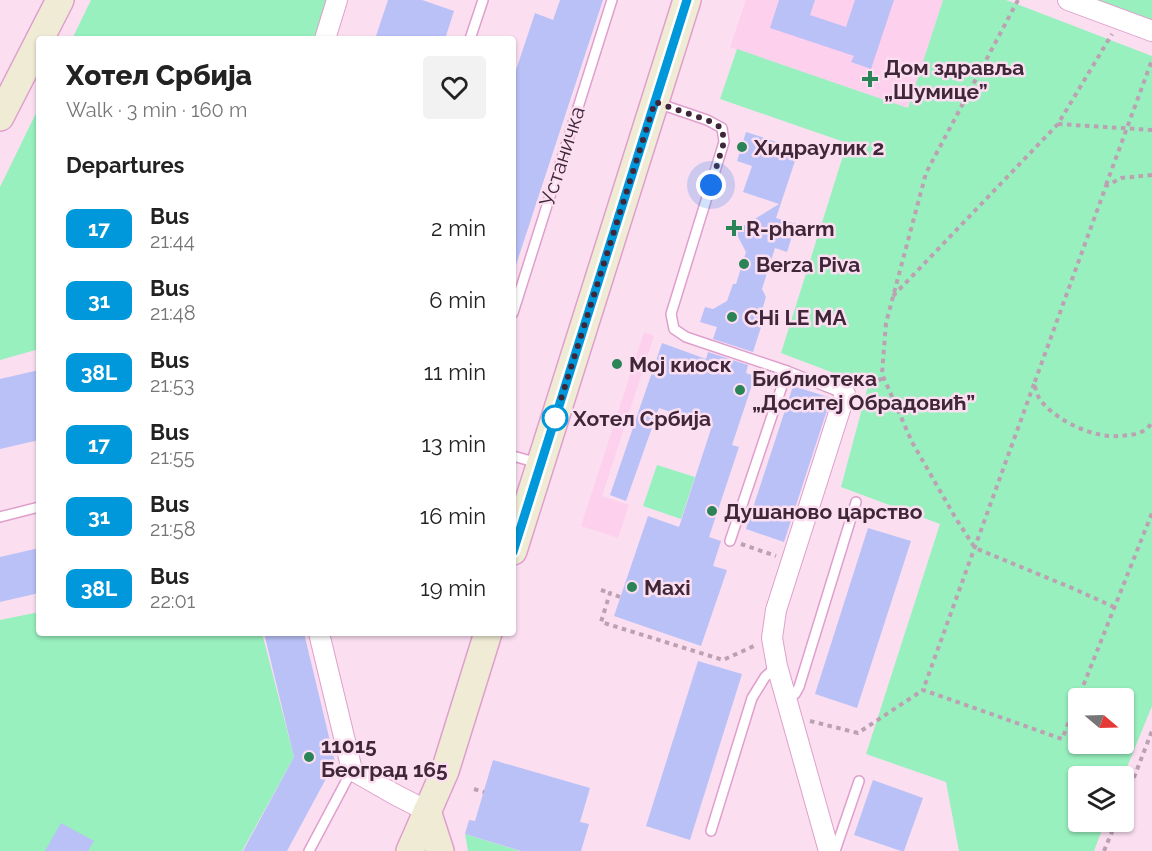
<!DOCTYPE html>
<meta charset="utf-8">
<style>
body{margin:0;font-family:Raleway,sans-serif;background:#f2f2f2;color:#222;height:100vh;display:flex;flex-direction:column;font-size:22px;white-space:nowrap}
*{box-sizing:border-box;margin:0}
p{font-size:20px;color:#767676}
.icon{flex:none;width:33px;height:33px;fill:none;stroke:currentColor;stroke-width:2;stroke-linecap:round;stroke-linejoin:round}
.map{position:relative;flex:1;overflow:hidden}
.details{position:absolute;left:36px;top:36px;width:480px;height:600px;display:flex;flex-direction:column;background:#fff;border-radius:6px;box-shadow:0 2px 4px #0004}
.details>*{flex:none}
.badge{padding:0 12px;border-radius:9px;font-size:21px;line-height:39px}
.needle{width:39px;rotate:109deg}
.tools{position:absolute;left:1068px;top:688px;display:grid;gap:12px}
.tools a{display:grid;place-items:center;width:66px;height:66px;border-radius:6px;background:#fff;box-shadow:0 2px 4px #0004;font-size:30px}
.you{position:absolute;width:30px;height:30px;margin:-15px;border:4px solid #fff;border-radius:50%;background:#1a73e8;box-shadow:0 0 0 9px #1a73e833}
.map>.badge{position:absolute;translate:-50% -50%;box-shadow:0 0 0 3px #fff}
h2{padding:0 30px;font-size:22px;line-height:54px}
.round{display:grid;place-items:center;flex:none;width:63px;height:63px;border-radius:6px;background:#f2f2f2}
.headline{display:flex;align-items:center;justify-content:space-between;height:102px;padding:0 30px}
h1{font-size:28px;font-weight:800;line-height:45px}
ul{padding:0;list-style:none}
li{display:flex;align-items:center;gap:18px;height:72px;padding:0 30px}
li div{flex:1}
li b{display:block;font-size:22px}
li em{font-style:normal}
li .badge{min-width:66px;font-weight:700;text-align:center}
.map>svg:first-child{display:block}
.built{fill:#fdd0ee}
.green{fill:#98f0be;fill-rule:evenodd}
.building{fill:#b9c1f7}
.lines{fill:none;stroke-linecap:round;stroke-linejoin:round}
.lane-casing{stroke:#df9fcc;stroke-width:12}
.street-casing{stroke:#df9fcc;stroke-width:22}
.secondary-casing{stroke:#df9fcc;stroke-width:30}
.path{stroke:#bca1b3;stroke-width:4;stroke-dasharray:4.5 4.5;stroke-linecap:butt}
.lane{stroke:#fff;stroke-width:9}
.street{stroke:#fff;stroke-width:20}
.secondary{stroke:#f0ebd5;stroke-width:27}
.line-casing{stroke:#fff;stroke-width:14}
.line{stroke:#0098da;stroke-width:9}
.walk{stroke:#3f2638;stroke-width:6;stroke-dasharray:0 10.8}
.poi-dot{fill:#2b8358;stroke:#fbdff1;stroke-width:2}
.stop-dot{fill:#fff;stroke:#0098da;stroke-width:3}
.labels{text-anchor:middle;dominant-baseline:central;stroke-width:5;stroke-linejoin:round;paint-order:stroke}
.poi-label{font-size:21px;font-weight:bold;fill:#3f2638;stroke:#fbdff1;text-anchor:start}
.street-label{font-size:21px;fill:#3f2638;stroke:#fbdff1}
.stop-label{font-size:21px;font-weight:bold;fill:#3f2638;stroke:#fbdff1;text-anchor:start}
</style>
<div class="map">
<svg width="1152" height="851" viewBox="0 0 1152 851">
<rect width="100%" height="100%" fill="#fbdff1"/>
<g class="built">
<path d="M746 0H943L908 108 730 47Z"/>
<path d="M644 332 654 336 602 496 629 505 618 538 581 526Z"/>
</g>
<g class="green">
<path d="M91 0H327L315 39H72Z"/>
<path d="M943 0H1006L1152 56V706L1123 777H1078V822H1105L1094 851H959L946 782 866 754 940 524 841 487 868 386 781 353 847 143 720 99 737 49 908 108ZM1078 699H1124V744H1078Z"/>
<path d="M1098 0H1152V20Z"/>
<path d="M39 107V349L0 360V187Z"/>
<path d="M657 465 695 477 681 519 643 506Z"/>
<path d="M39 612V633H262L294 757 242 851H0V620Z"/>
<path d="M465 834 520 851H468Z"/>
</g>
<g class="building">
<path d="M388 0H422L454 11 445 39H375Z"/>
<path d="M560 0H603L516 265 513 264V79L535 13 553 20Z"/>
<path d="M779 0H815L810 15 846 27 855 0H894L871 69 851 62 854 56 770 28Z"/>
<path d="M746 132 799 149 776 218 796 224 787 252 775 248 762 289 766 297 760 317 764 318 753 352 713 339 717 327 700 322 705 307 713 309 727 301 733 284H736L746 252 735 231 779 204 743 192 752 166 737 161Z"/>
<path d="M662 343 706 359 708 352 748 365 746 373 755 376 732 445 739 447 709 537 721 541 713 566 727 570 701 646 614 616 648 516 679 527 712 426 659 408 626 501 610 495Z"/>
<path d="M39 370V440L0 449V379Z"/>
<path d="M793 386 831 398 784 542 746 529Z"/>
<path d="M868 528 911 541 857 708 815 694Z"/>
<path d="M39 548V593L0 602V557Z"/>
<path d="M264 633H304L335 762 287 851H243L294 757Z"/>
<path d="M698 661 742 674 690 840 646 826Z"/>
<path d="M493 760 590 788 580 822 589 824 581 851H521L465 834 469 820 475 821Z"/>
<path d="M873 780 923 798 904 851H901L854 835Z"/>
<path d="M61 823 94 841 88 851H45Z"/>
</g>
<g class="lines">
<defs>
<g id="lane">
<path d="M470 39 483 0"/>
<path d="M657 103 707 120 722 128 724 142 671 314 674 329 686 337 787 371 845 394"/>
<path d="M513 313 612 0"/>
<path d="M513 456 538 463"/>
<path d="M0 517 39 507"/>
<path d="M730 541 787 371"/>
<path d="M786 700 795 694 799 687 856 502"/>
<path d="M711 831 752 698 765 677 777 666"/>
<path d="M309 851 352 770"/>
<path d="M835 851 859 781"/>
</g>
<g id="street">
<path d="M1068 0 1152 31"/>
<path d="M325 39 337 0"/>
<path d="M319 633 352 770 394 794 427 811"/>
<path d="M829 851 777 666 772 638 776 610 845 394"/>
</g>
<g id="secondary">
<path d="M40 39 60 0"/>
<path d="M0 117 39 41"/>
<path d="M513 551 687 0"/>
<path d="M427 811 440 851"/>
<path d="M410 851 445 771 488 633"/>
</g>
</defs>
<use href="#lane" class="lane-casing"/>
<use href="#street" class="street-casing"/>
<use href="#secondary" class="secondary-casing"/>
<g class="path">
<path d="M1018 0 926 173 886 323 882 374 912 442 955 517 975 548 1072 588 1114 607"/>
<path d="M1058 124 1152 130"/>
<path d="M1152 175 1121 178 1106 186 1034 384C1036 389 1037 396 1041 401 1055 418 1080 431 1102 435 1111 437 1121 436 1130 435 1139 434 1149 430 1152 421"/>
<path d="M1106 185 1152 60"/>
<path d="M893 296 1058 124 1112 34"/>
<path d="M1034 384 923 690 1062 739 1152 513"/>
<path d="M862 387 884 378"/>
<path d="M741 544 776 556"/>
<path d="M601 590 610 593"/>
<path d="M620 597 610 593 601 622 723 660 754 646"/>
<path d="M810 721 858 733 923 690"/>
<path d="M474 789 484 792"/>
<path d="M1124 803 1152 731"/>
<path d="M1104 851 1116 822"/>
</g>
<use href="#lane" class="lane"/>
<use href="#street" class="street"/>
<use href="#secondary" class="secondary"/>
</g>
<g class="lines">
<defs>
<path id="line" d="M513 552 687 0"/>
</defs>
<use href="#line" class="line-casing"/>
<use href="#line" class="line"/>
<path class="walk" d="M555 418 655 102 707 120 722 128 724 142 711 185"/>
</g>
<g class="poi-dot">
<path d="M867 70h6v6h6v6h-6v6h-6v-6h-6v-6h6z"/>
<circle cx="742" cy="147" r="6"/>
<path d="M731 219h6v6h6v6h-6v6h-6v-6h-6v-6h6z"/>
<circle cx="744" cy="264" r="6"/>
<circle cx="732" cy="317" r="6"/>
<circle cx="617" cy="364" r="6"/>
<circle cx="740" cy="390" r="6"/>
<circle cx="712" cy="511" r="6"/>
<circle cx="632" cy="587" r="6"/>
<circle cx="309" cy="757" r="6"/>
</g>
<circle class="stop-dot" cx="555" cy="418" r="12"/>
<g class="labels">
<g class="poi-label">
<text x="884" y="67">Дом здравља<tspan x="884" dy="24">„Шумице”</tspan></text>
<text x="754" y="147">Хидраулик 2</text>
<text x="746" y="228">R-pharm</text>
<text x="756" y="264">Berza Piva</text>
<text x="744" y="317">CHi LE MA</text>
<text x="629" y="364">Мој киоск</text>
<text x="752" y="378">Библиотека<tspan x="752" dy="24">„Доситеј Обрадовић”</tspan></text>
<text x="724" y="511">Душаново царство</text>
<text x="644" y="587">Maxi</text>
<text x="321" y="745">11015<tspan x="321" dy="24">Београд 165</tspan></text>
</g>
<g class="street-label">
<text transform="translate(562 156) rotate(-72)">Устаничка</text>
</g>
<g class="stop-label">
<text x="573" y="418">Хотел Србија</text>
</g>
</g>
</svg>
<div class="tools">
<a><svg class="needle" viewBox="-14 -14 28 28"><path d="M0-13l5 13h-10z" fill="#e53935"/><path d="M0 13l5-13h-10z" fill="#767676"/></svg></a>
<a><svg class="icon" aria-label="layers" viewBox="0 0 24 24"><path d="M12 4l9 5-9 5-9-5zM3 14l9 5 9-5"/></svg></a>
</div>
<div class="you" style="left:711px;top:185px"></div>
<section class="details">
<div class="headline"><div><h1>Хотел Србија</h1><p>Walk · 3 min · 160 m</p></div><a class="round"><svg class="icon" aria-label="heart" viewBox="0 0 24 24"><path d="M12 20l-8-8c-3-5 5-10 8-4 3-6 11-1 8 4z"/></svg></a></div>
<h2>Departures</h2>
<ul>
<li><span class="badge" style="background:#0098da;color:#fff">17</span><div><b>Bus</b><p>21:44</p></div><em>2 min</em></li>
<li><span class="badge" style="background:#0098da;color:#fff">31</span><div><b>Bus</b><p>21:48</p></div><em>6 min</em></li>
<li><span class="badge" style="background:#0098da;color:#fff">38L</span><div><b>Bus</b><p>21:53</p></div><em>11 min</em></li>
<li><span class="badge" style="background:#0098da;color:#fff">17</span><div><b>Bus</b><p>21:55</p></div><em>13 min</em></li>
<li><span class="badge" style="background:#0098da;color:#fff">31</span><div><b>Bus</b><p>21:58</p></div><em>16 min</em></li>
<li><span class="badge" style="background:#0098da;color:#fff">38L</span><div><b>Bus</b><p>22:01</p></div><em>19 min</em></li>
</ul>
</section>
</div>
